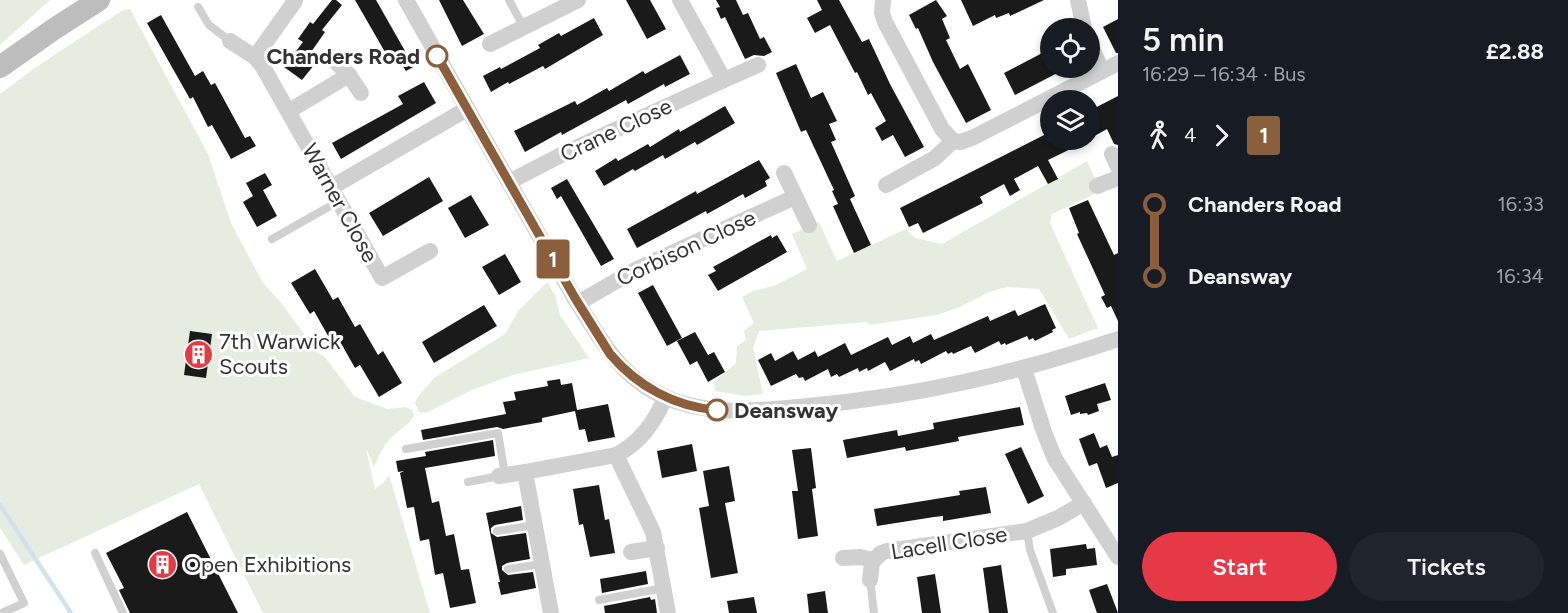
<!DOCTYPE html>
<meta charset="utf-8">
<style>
body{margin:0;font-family:Figtree,sans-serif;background:#20242c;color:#f1f3f6;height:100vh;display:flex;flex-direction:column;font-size:22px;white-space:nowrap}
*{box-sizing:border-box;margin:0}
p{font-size:20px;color:#9ea1a6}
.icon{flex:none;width:33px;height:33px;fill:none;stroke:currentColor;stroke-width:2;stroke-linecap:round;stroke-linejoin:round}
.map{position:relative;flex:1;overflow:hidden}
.drawer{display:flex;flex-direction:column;background:#171b24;width:450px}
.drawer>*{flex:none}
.badge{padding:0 12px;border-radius:4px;font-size:21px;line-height:39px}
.controls{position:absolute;left:1040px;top:18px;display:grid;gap:12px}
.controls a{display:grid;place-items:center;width:60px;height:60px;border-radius:50%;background:#171b24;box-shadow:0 3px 9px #0003;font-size:30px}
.map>.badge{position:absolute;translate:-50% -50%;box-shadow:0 0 0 3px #fff}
.legs{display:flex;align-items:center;gap:9px;height:66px;padding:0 24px;font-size:20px}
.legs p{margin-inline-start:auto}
.headline{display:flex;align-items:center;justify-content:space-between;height:102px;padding:0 24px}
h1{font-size:33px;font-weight:600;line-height:45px}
.cta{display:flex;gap:12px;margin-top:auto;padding:12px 24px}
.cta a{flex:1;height:69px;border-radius:36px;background:#e63946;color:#fff;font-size:24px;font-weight:600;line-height:69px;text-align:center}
.cta a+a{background:#20242c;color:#f1f3f6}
ul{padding:0 24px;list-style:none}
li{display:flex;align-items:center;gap:21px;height:72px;font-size:22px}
li i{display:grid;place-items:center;width:9px;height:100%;margin:0 8px;background:currentColor}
li i::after{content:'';width:15px;height:15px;margin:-8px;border:4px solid;border-radius:50%;background:#171b24}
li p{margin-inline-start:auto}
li:first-child i{background:linear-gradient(#0000 50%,currentColor 0)}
li:last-child i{background:linear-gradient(currentColor 50%,#0000 0)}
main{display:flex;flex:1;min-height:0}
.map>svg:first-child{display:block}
.green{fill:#e6ecdf}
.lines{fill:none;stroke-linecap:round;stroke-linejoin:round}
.stream{stroke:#cfe2ee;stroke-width:4.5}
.building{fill:#1a1a1a}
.lane{stroke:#d0d0d0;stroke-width:8}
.street{stroke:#d0d0d0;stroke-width:16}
.secondary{stroke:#bdbdbd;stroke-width:22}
.line-1-casing{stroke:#fff;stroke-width:14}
.line-1{stroke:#8b5e3c;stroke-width:9}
.stop-1-dot{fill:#fff;stroke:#8b5e3c;stroke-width:3}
.labels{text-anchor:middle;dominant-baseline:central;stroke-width:6;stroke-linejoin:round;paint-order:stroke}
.stop-label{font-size:22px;font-weight:bold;fill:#333;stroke:#fff;text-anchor:end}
.street-label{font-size:22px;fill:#333;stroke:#fff}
.poi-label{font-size:22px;fill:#333;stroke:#fff;text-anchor:start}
</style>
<main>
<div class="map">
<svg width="1118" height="613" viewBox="0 0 1118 613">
<rect width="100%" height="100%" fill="#fff"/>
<g class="green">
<path d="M0 0H50L0 45Z"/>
<path d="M130 9 208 154 231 223 263 283 281 303 318 353 324 356 355 397 387 409 406 407 412 410 414 415C410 424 402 428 394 435 384 444 379 455 374 467L366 448 375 489 384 482 389 475 430 613H263L199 484 24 565 0 528V94L39 65 123 10Z"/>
<path d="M1087 161 1101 191 1052 214 1050 223 1098 328 1069 339 1039 289 1007 287 989 292 960 307 937 315 869 325 867 322 759 331 753 348 763 394 746 396 715 391 714 382 736 363 737 346 746 340 744 331 754 323 742 297 753 291 774 286 807 269 792 234 819 222 837 261 906 229 915 238 942 244Z"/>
<path d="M547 282 555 295 560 315 589 358 513 375 472 390 426 413 419 412 415 403 417 398 434 378 505 334 518 311Z"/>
</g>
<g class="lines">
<path class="stream" d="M0 505 71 613"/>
</g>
<g class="building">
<path d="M332 0H336L342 5 322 30 325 32 309 55 311 57 308 61 314 65 302 80 284 67 303 42 298 39 310 22 313 24Z"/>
<path d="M355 0H376L405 51 389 59Z"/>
<path d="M439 0H463L484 34 462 46Z"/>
<path d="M626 0H650L666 29 647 39Z"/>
<path d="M716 0H736L743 15 748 13 760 39 764 37 772 52 764 56 754 55 745 59 725 17 721 19 716 8 720 7Z"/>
<path d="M817 0H839L862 42 869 39 890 84 924 147 905 157 893 135 882 141 875 128 886 121 871 93 868 95 857 72 855 73 830 25 815 33 807 18 822 10Z"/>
<path d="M936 0 947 16 942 19 950 38 946 40 960 69 968 64 991 110 966 123 933 62 918 28 916 29 909 15Z"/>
<path d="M961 0H1044L1010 16 1009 13 996 18 995 15 973 26Z"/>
<path d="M161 15 195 76 203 71 211 85 215 83 245 138 250 136 256 146 231 159 212 125 208 127 193 97 190 99 147 23Z"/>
<path d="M594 18 603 35 545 69 543 66 509 84 508 82 491 92 483 76 500 67 501 69 540 48 538 45 559 33 561 36Z"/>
<path d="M1118 19V53H1116L1103 27Z"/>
<path d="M1050 49V68H1067L1015 95 1004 73Z"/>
<path d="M412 55 417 65 406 71 400 62Z"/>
<path d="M680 55 690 74 665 87 664 84 628 104 626 100 562 135 561 132 525 152 514 131 575 101 577 105 607 88 609 91 643 71 645 74Z"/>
<path d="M796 64 811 98 823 92 837 121 829 124 836 140 831 142 855 196 850 199 871 245 854 253 833 206 838 204 832 191 834 190 806 130 801 132 776 73Z"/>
<path d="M424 82 436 103 341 159 332 143 403 104 398 96Z"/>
<path d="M1118 96V145L1114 144 1107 129 1089 139V111Z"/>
<path d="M725 106 735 123 697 145 695 142 665 159 663 155 635 171 633 169 604 186 595 171 616 158 618 161 648 144 650 147 679 129 680 132Z"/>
<path d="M1050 132V140H1089L1048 160 1058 179 1048 184 1038 166 1014 179 1020 190 1010 196 1004 184 980 197 983 203 923 233 918 223 909 227 900 208Z"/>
<path d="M759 160 770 178 765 181 767 186 745 198 743 194 707 214 706 211 637 248 627 229 696 191 697 194Z"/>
<path d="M265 173 272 185 263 190 277 216 257 227 243 202 253 196 246 183Z"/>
<path d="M429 177 443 201 383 236 369 213Z"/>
<path d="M567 179 614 259 601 266 561 196 557 199 551 188Z"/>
<path d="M471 195 489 225 465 238 448 208Z"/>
<path d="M1088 200 1114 255 1118 253V321L1111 306 1107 308 1101 297 1105 295 1077 234 1079 233 1069 208Z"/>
<path d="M771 235 772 238 777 235 787 252 718 291 708 275 716 271 713 267Z"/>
<path d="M505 254 521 282 499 295 482 267Z"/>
<path d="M315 269 333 300 338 297 355 327 360 324 378 355 383 351 402 383 379 397 360 365 355 368 338 338 331 341 314 311 310 314 291 283Z"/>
<path d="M653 285 682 338 667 346 638 293Z"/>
<path d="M1045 304 1056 328 1052 330 1053 332 1035 341 1033 338 1029 340 1027 336 1006 345 1005 343 1001 345 999 341 975 353 971 346 953 354 952 352 948 354 946 351 921 364 919 360 915 362 914 359 890 371 885 362 868 371 867 368 859 372 858 368 839 377 837 374 831 377 828 369 805 381 803 377 799 378 796 374 771 386 758 360 771 353 775 361 793 351 798 360 815 351 818 357 845 343 851 355 888 337 892 345 910 336 913 343 931 334 934 340 988 316 990 321 1015 310 1018 316Z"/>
<path d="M484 305 497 326 434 363 422 342Z"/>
<path d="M190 331 212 334 206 378 184 375Z"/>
<path d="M695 332 708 355 714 352 725 372 708 382 697 361 690 365 677 341Z"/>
<path d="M560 379 561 385 572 383 577 410 608 404 615 437 588 442 585 429 579 430 575 411 542 418V422L503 429 497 427 423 440 421 430 506 414 503 402 516 400 514 392 548 386 547 381Z"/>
<path d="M1105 383 1111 400 1097 404 1099 411 1088 415 1087 413 1080 414V412L1071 415 1065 396Z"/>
<path d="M1020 407 1024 425 958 437 959 441 906 451 905 447 847 458 843 440 897 430 898 436 934 429 933 423Z"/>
<path d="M1094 433 1100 448 1107 445 1112 457 1118 455V483L1106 488 1097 463 1089 466 1079 439Z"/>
<path d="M493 440 495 456 425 468 432 503 439 501 446 536 454 534 461 570 469 569 476 603 450 608 443 573 435 575 429 539 420 541 414 507 407 508 400 473 404 471 398 472 396 461 426 456 425 452Z"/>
<path d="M692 444 697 471 662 478 657 451Z"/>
<path d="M1021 447 1044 496 1028 504 1005 454Z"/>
<path d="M811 448 816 488 812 489 818 536 798 539 792 491H798L792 450Z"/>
<path d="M729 466 735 501 725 503 738 573 711 578 699 508 709 506 703 471Z"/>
<path d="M599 485 605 520 609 519 615 553 590 557 583 524 579 525 573 489Z"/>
<path d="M986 487 991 513 943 521V516L934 517 877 526 874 509 960 495 959 491Z"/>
<path d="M521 506 523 520 495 525 491 528V533L497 537 526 533 530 559 507 563 502 566V570L508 575 533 572 536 588 501 595 498 582H500L486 513Z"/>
<path d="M187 512 238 613H130L119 590 124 588 106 553Z"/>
<path d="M1086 544 1087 549 1095 548 1097 565 1066 569V575L1053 577 1050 549Z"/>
<path d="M1001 565 1008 613H989L983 568Z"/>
<path d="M646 571 648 584 602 593 600 579Z"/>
<path d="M935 574 941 613H922L917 577Z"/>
<path d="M1107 584 1118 613H1097L1089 590Z"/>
<path d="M825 591 828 613H809L807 594Z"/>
<path d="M650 597 651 600 655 599 657 613H605L604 606Z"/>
<path d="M754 597 757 613H729L727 601Z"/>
</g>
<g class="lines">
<g class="lane">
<path d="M509 0 523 26"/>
<path d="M198 7 209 25 230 41"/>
<path d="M272 239 339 201"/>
<path d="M406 449 498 433 505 475"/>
<path d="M468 482 499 476"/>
<path d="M497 531 535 525"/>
<path d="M1027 531 1030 550 1053 613"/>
<path d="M95 553 123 613"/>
<path d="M0 554 24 603 2 613"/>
<path d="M508 569 542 564"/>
<path d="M870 580 874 613"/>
<path d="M599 600 664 588"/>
</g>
<g class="street">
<path d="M406 0 575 299C596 331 612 364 645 386 694 419 753 411 808 406 918 396 1014 374 1118 339"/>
<path d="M883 0 882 13 885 22 942 129 953 141"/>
<path d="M1078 0 1084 28"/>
<path d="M230 41 255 57 263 67 382 278 430 251"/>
<path d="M1089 42 1102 71"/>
<path d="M490 44 578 0"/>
<path d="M330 56 349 75 361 93"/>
<path d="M255 57 295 1"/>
<path d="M724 80 758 65"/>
<path d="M289 111 349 75"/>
<path d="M953 141 961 142 974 137 1118 63"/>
<path d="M1112 154 1118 167"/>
<path d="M784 173 809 225"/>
<path d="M509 182 567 152 724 80 680 0"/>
<path d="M886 185 935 158 953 141"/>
<path d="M1097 186 1118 178"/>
<path d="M332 187 467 109"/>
<path d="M578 303 637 269 795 197"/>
<path d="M1024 369 1044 432 1055 459 1118 557"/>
<path d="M616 455 653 532 668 613"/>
<path d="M499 476 525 472"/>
<path d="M631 552 657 548"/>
<path d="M843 558 860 557 874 560"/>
<path d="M870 580 872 562 881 553 887 551 1027 531 1058 518 1084 503"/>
<path d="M551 613 525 472 616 455C639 444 656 421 665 397"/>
</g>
<path class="secondary" d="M0 67 54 29 99 0"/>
</g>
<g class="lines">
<defs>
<path id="line-1" d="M437 56 575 298 610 354C637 386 675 407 717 410"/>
</defs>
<use href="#line-1" class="line-1-casing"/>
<use href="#line-1" class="line-1"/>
</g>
<defs>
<symbol id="building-disc" viewBox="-11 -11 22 22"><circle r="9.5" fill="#e63946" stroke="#fff"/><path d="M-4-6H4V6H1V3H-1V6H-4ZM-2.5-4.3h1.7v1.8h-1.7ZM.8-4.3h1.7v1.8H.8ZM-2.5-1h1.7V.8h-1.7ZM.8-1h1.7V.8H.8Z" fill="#fff"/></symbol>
</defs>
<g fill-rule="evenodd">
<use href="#building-disc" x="182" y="338" width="33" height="33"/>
<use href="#building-disc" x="146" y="548" width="33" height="33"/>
</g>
<g class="stop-1-dot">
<circle cx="437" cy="56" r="10"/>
<circle cx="717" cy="410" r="10"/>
</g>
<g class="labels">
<g class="stop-label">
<text x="420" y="56">Chanders Road</text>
<text x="734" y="410" text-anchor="start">Deansway</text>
</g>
<g class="street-label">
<text transform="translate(616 130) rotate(-25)">Crane Close</text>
<text transform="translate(340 203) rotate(61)">Warner Close</text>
<text transform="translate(686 248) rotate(-25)">Corbison Close</text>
<text transform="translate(949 543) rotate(-9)">Lacell Close</text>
</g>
<g class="poi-label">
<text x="219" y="341">7th Warwick<tspan x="219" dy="25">Scouts</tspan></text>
<text x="184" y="564">Open Exhibitions</text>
</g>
</g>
</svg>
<div class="controls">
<a><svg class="icon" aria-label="locate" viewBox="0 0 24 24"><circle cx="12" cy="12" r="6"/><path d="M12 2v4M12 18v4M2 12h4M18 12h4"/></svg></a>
<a><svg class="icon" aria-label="layers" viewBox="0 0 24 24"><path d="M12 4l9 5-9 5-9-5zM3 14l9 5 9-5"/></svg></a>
</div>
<b class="badge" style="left:553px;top:259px;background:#8b5e3c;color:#fff">1</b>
</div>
<section class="drawer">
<div class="headline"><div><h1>5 min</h1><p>16:29 – 16:34 · Bus</p></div><b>£2.88</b></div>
<div class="legs"><svg class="icon" aria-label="walk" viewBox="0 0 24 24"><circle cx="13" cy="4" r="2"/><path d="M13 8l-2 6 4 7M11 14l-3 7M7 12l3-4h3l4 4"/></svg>4<svg class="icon" aria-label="forward" viewBox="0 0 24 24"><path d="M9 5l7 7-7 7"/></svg><b class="badge" style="background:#8b5e3c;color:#fff">1</b></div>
<ul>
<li><i style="color:#8b5e3c"></i><b>Chanders Road</b><p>16:33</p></li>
<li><i style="color:#8b5e3c"></i><b>Deansway</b><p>16:34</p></li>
</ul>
<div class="cta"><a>Start</a><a>Tickets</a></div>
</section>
</main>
